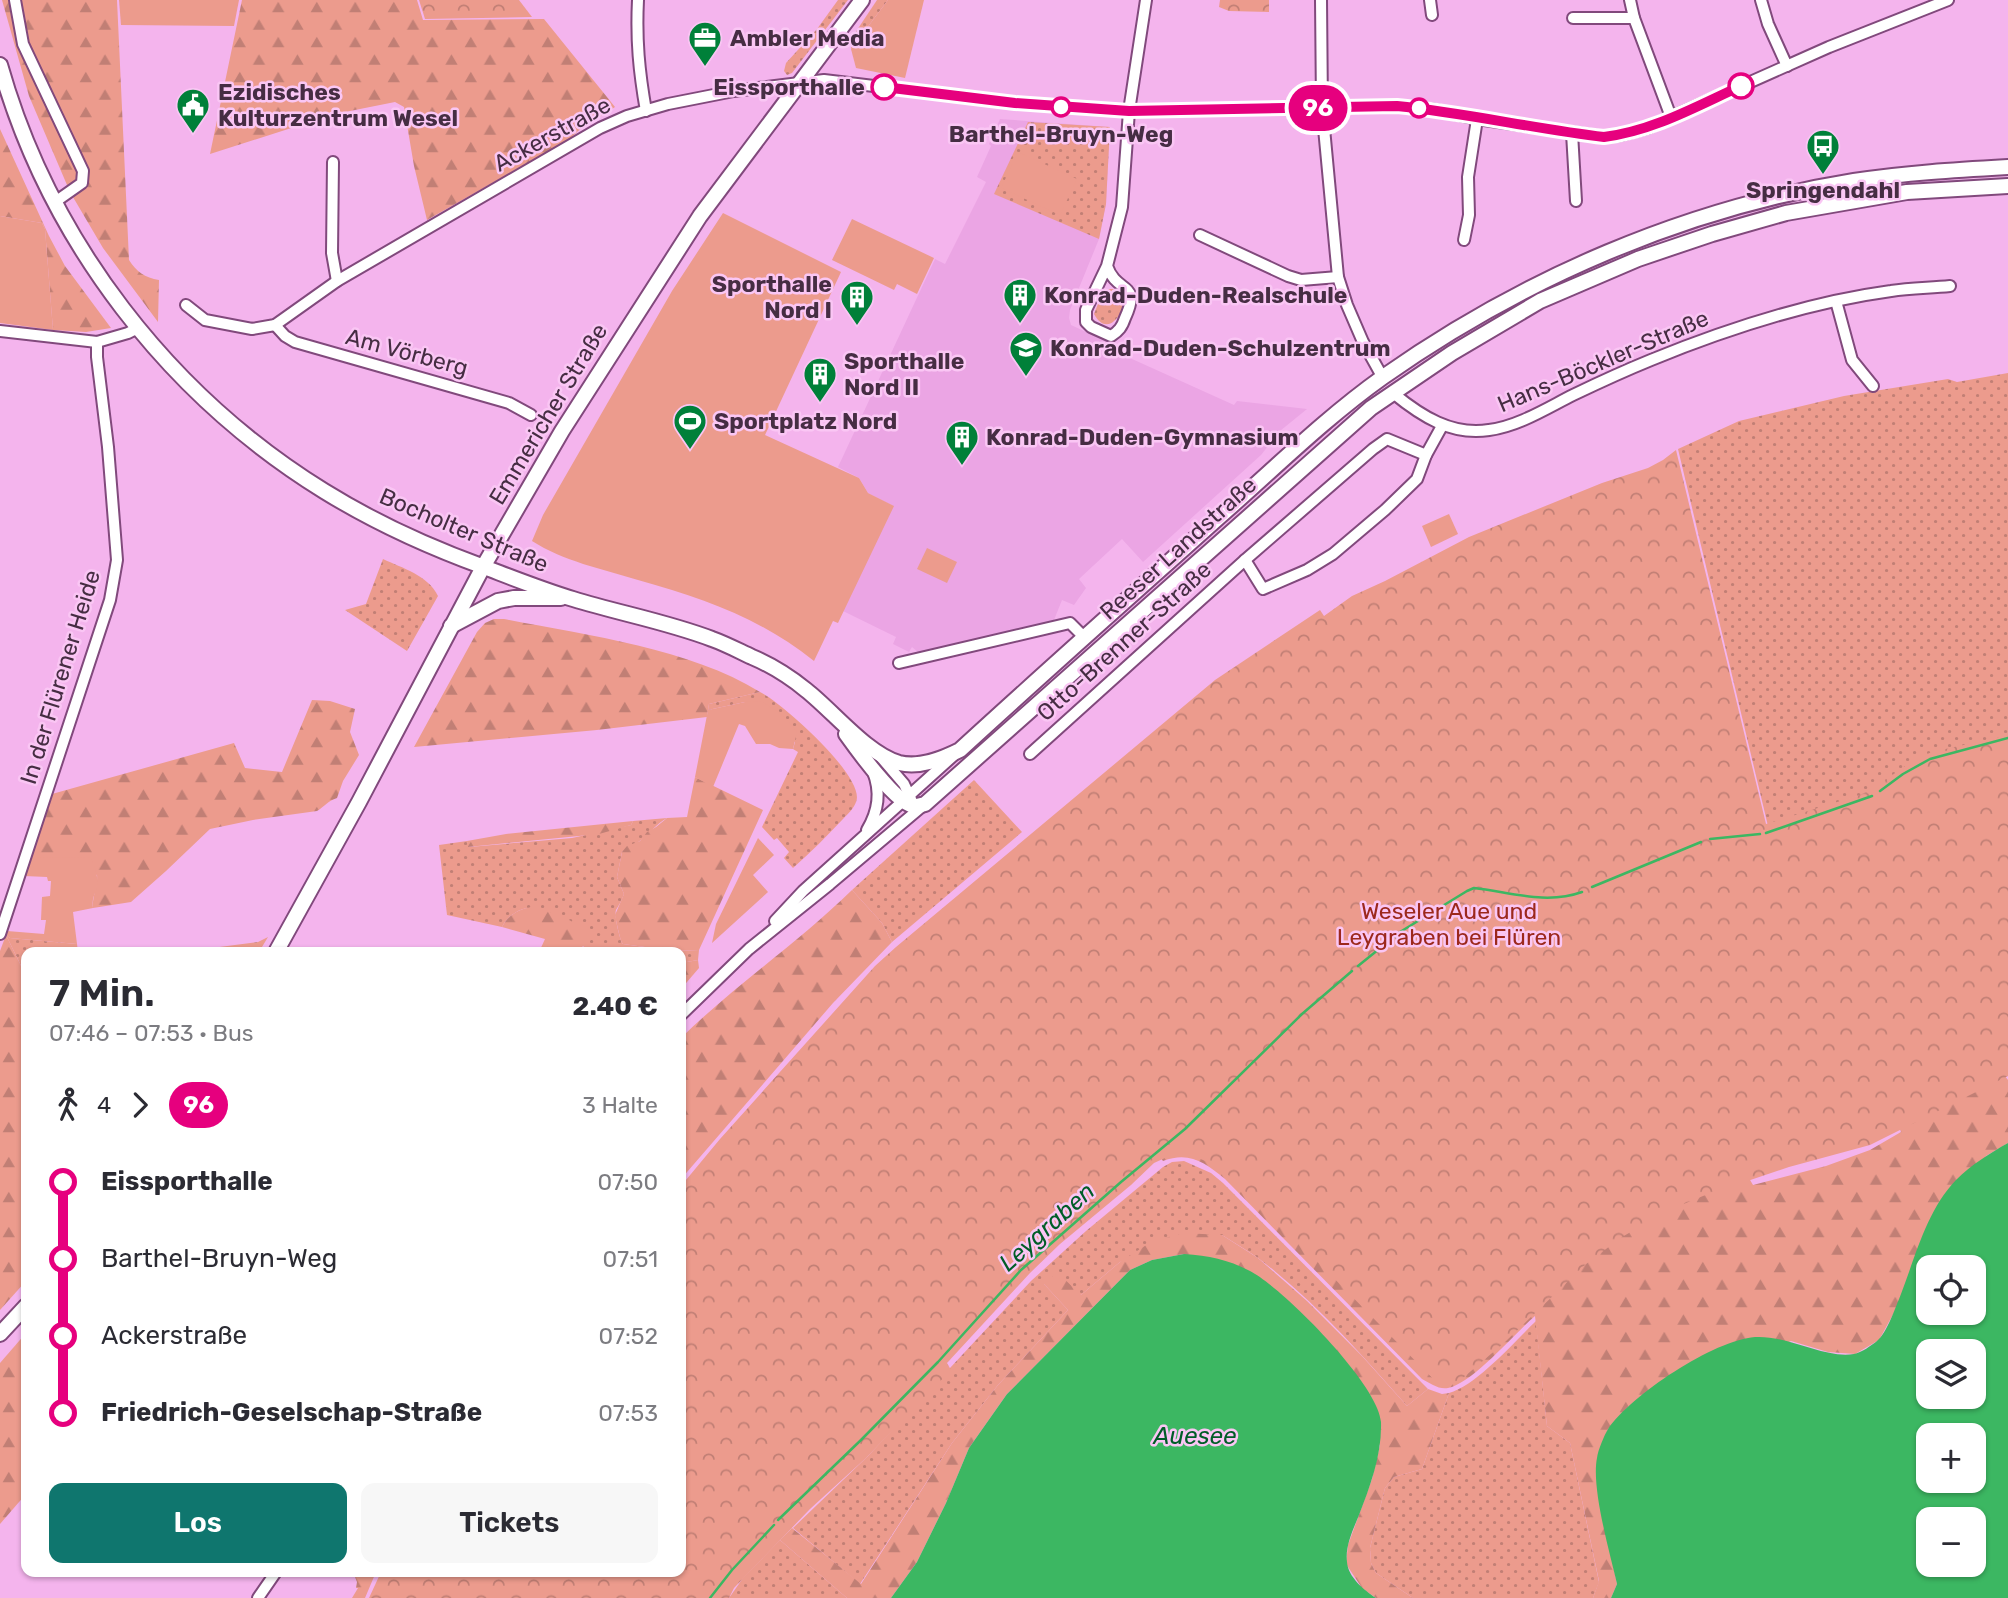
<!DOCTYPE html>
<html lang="de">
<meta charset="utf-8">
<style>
body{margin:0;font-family:Rubik,sans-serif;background:#f7f7f7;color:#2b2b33;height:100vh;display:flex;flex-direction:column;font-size:26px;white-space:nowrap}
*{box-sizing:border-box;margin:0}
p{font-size:23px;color:#7c7c81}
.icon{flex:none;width:38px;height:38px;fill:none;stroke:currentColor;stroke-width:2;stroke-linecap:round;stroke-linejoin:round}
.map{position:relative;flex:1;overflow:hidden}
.side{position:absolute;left:21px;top:947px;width:665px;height:630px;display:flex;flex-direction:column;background:#fff;border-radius:14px;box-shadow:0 2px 5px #0004}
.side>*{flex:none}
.badge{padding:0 14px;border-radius:23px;font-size:24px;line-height:46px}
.tools{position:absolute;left:1916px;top:1255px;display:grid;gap:14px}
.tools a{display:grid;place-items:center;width:70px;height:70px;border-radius:14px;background:#fff;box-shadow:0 2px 5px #0004;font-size:35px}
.map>.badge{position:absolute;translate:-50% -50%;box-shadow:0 0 0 4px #fff}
.legs{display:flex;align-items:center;gap:10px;height:77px;padding:0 28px;font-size:23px}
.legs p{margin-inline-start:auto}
.summary{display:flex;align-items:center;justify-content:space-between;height:119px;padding:0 28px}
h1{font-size:38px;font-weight:600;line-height:52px}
.cta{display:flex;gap:14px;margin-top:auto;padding:14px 28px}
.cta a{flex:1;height:80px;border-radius:14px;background:#0f766e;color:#fff;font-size:28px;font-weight:600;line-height:80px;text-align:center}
.cta a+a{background:#f7f7f7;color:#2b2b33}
ul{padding:0 28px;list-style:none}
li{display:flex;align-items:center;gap:24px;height:77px;font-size:26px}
li i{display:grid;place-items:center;width:10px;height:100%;margin:0 9px;background:currentColor}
li i::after{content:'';width:18px;height:18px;margin:-9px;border:5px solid;border-radius:50%;background:#fff}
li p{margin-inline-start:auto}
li:first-child i{background:linear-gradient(#0000 50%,currentColor 0)}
li:last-child i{background:linear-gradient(currentColor 50%,#0000 0)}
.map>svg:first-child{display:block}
.built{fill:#eba5e4}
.grass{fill:url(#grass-dots)}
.forest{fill:url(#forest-firs)}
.park{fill:url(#park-crowns)}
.garden{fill:#ec9b8d}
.water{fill:#3cb762;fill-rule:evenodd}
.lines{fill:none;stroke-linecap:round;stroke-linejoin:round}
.stream{stroke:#3cb762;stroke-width:2.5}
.minor-casing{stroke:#81497c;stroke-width:14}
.major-casing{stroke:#81497c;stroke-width:18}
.minor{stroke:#fff;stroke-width:10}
.major{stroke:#fff;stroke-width:14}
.line-1-casing{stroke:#fff;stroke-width:16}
.line-1{stroke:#e6007e;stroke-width:10}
.stop-1-dot{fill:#fff;stroke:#e6007e;stroke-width:3.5}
.labels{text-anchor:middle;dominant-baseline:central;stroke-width:5;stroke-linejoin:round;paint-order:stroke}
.poi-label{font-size:23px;font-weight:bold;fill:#462d43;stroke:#fac6f4;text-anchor:start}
.stop-label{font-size:23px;font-weight:bold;fill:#462d43;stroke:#fac6f4;text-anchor:end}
.street-label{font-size:23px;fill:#462d43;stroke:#fac6f4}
.park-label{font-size:23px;fill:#9c281c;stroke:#fac6f4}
.water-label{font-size:24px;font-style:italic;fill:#005d27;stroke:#fac6f4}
</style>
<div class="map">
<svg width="2008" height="1598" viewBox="0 0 2008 1598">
<defs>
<pattern id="grass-dots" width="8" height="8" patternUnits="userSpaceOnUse" patternTransform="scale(1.75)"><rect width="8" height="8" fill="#ec9b8d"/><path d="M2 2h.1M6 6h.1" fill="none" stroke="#c17f75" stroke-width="1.8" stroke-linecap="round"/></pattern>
<pattern id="forest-firs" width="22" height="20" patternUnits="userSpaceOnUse" patternTransform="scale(1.75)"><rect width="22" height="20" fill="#ec9b8d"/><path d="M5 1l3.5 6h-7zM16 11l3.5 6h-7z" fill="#c17f75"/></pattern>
<pattern id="park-crowns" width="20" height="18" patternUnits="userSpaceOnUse" patternTransform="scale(1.75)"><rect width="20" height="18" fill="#ec9b8d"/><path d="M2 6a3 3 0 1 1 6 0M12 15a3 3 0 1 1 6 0" fill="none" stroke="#c17f75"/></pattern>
</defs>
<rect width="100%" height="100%" fill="#f4b4ed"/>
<path class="built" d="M1000 119 1110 127 1106 204 1099 239 1070 310 1069 318 1071 325 1123 349 1121 354 1234 405 1237 401 1307 409 1280 431 1261 455 1143 562 1122 539 1079 579 1086 588 1074 605 1062 600 1052 625 918 652 912 647 909 652 893 644 896 637 843 611 893 506 868 493 859 478 838 467 935 259 945 264 986 182 977 177 991 146 989 144Z"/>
<g class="grass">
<path d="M838 0H848L792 73 787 75 784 71 786 63 817 29Z"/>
<path d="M877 0H888L851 49V39Z"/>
<path d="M1028 122 1110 127 1106 204 1099 239 994 194Z"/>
<path d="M1108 289H1116L1122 294C1128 310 1108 340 1094 314L1102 294Z"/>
<path d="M2008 373V736L1870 792 1768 826 1678 449 1739 421 1844 396 1948 379 1957 382Z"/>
<path d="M383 559C402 568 428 575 438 596L407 651 345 610 366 604Z"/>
<path d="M760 692C781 702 867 778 856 802 854 808 848 814 843 819 827 836 811 852 793 868L784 858 789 852 777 838 774 840 762 827 798 752 793 749 795 742 745 702 708 710 709 704Z"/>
<path d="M974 780 1022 832 892 942 882 923 852 890Z"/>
<path d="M667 818C657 824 650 832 641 840 636 844 628 848 622 852L617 877 624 894C622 900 619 905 616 910 614 916 620 940 623 944L674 951 699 950 698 960 681 963V952H579L584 947C566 931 544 898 518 911 511 915 506 919 502 927L447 915 439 845 467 841 469 847 572 838 631 825 633 821Z"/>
<path d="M6 935 10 938 77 944 78 952H26V976Z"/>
<path d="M268 937 259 952H181L258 942Z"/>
<path d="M1184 1161 1211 1173 1223 1183 1428 1389 1407 1406C1361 1354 1314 1300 1258 1258 1247 1250 1234 1243 1222 1235L1120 1262 1081 1295 1044 1284 1068 1310 998 1385 952 1443 860 1584 793 1528 868 1456 1031 1281 1086 1231 1163 1167 1172 1162Z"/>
<path d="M1536 1321 1547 1426 1570 1443 1599 1582 1593 1598H1413L1376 1573 1371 1563 1370 1548 1385 1488 1394 1477 1422 1469 1449 1393C1477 1385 1514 1342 1536 1321Z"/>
<path d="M780 1540 847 1598H729L743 1578Z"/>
</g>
<g class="forest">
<path d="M2 0H117L129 260C136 271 145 278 159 280L158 322 103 248 70 192 29 96Z"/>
<path d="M242 0H417L423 20 544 19 615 107 578 131 570 139 427 220 414 166 404 107 395 102 335 114 210 154Z"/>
<path d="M0 129 49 236 65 266 111 328 86 332 53 330 45 229 42 223 0 216Z"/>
<path d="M494 619H504C585 635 689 648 760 692L709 704 707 717 597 730 414 747 477 632 485 623Z"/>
<path d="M312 700 330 701 355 709 350 732 359 755 343 781 337 798C328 801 325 806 317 811L253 820 210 829 166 871 131 902 93 908C92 895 98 888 97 875L31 857 52 794 234 743 245 768 282 772Z"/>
<path d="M695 777 763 810 699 950 674 951 623 944C620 941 616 920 615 915L624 894 617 877 622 852 627 846 640 841 647 832 656 827 667 818 687 817Z"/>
<path d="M633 821 631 825 599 834 468 847 467 841 506 834Z"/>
<path d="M852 890 882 923 892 942 833 1003 681 1179V1038C735 985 798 943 852 890Z"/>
<path d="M533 907C551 911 574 920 588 933L587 940 579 952H539L545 939 502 927C508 915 520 908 533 907Z"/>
<path d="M6 935 26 976V1281L0 1310V951Z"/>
<path d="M698 960 699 968 681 989V963Z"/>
<path d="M1106 1036 1739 1161 1753 1185 1826 1166 1870 1150 1901 1132 1900 1129 2001 1071 2008 1080V1143L1986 1156 1896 1309 1879 1340 1855 1354 1828 1352 1791 1341 1629 1406 1608 1429 1597 1459V1487L1617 1584 1611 1598H1593L1599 1581 1570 1443 1547 1426 1535 1316C1515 1333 1472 1384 1448 1388 1439 1390 1430 1383 1422 1379L1225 1179C1205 1163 1190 1151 1163 1161L1154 1149Z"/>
<path d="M1183 1233 1222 1235 1258 1258 1307 1301 1362 1356 1407 1406 1428 1389 1442 1394 1449 1393 1422 1469 1394 1477 1385 1488 1370 1548 1371 1563 1376 1573 1413 1598H1376L1362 1588 1346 1564 1348 1545 1372 1479 1380 1445 1184 1254 1152 1260 1130 1270 1007 1394 969 1448 946 1503 917 1562 891 1598H847L780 1540 792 1528 861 1584 952 1443 998 1385 1068 1310 1044 1284 1057 1272 1081 1295 1120 1262 1151 1242Z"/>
<path d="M26 1333V1494L0 1524V1363Z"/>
<path d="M353 1572H376L365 1598H352L358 1588H356L357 1582Z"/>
</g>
<g class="park">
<path d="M419 0H519L532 17 425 19Z"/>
<path d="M1220 0H1269V12L1229 11 1219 7Z"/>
<path d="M1676 450 1766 824 1860 795 1876 787 1913 760 1932 752 2008 735V1076L1870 1145 1789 1167 1703 1196 1669 1210 1622 1237 1586 1264 1505 1342 1457 1383 1439 1385 1321 1265 1221 1168 1187 1153H1176L1154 1163 1131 1185 1060 1244 1030 1273 947 1363 951 1370 866 1458 810 1509 734 1588 729 1598H369L381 1572H681V1186L720 1139 875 966 896 947 1215 680 1320 610 1324 616 1352 596 1385 581 1469 537 1602 483 1648 468 1663 460Z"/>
</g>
<g class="garden">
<path d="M119 0H239L234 26 121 25Z"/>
<path d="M888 0H924L905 78 856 68 851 49Z"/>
<path d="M1018 152 1077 179 1060 215 1001 188Z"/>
<path d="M723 213 841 272 765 435 859 478 868 493 894 506 838 623 833 621 814 661C758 617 705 599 638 580 602 569 563 561 532 541L543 515 672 291Z"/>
<path d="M0 216 42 223 45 229 53 330 0 323Z"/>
<path d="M852 219 934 258 917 294 897 284 894 290 832 260Z"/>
<path d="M1449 514 1458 534 1431 547 1422 526Z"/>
<path d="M927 548 957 562 947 583 917 569Z"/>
<path d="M759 701C775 708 787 718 797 732L793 749 779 748 770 744H756L745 726 739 724 713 787 695 777 708 710 745 702Z"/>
<path d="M758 838 774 855 753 875 768 892 712 943 716 924Z"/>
<path d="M31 857 91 858C94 866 99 877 97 886 95 897 92 895 93 908L73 912 77 944 10 938 6 935 7 931 44 934 46 920H41L42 897 50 896 51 881H48L47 877 24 876Z"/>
</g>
<g class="water">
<path d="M2008 1143V1598H1611L1617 1584C1610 1553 1591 1488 1597 1458 1598 1450 1604 1436 1608 1429 1631 1395 1714 1340 1755 1337 1788 1335 1824 1359 1854 1354 1861 1353 1872 1345 1877 1341 1887 1333 1896 1306 1901 1294 1916 1255 1927 1210 1956 1180 1971 1165 1990 1153 2008 1143ZM1928 1267H1974V1312H1928ZM1928 1351H1974V1396H1928ZM1928 1435H1974V1480H1928ZM1928 1519H1974V1564H1928Z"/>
<path d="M1184 1254C1209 1256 1227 1259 1250 1271 1283 1288 1379 1385 1381 1422 1382 1455 1370 1486 1359 1515 1353 1530 1345 1546 1347 1562 1348 1577 1364 1590 1376 1598H891L917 1562 946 1503 969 1448 1007 1394 1130 1270 1152 1260Z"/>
</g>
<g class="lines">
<g class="stream">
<path d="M1880 791 1903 774 1930 759 2008 738"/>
<path d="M1766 833 1872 796"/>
<path d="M1710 839 1760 834"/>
<path d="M1592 887 1701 842"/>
<path d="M1358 966 1400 932 1467 891 1474 888C1510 892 1546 905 1582 892"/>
<path d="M778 1520 861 1440 938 1362 1021 1270 1121 1182 1185 1129 1302 1014 1352 971"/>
<path d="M710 1598 732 1570 774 1525"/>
</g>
<defs>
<g id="minor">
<path d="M15 0 23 44 83 171 82 183 55 202"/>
<path d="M638 0C636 40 639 71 646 111"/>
<path d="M1321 0 1322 107 1338 277 1347 305 1363 342 1383 378"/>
<path d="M1430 0 1432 15"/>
<path d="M1630 0 1634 18 1671 117"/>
<path d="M1761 0 1768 24 1787 66"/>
<path d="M1573 18H1634"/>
<path d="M1572 133 1576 201"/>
<path d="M333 162 332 253 337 281"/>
<path d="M1200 235 1288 276 1301 280 1338 277"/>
<path d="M1464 240 1469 215 1468 177 1477 119"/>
<path d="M1107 266C1117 295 1142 281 1125 318 1122 327 1119 331 1111 336L1091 327 1086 322V310L1107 266 1122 207 1129 111 1146 0"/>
<path d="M1836 301 1852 360 1873 386"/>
<path d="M186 305 205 320 252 329 275 325 337 281 600 128 627 116 668 104 734 91 824 80 1015 103 1129 111 1397 106 1436 110 1477 119 1604 137 1621 135 1647 128 1829 47 1948 0"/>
<path d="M275 325 285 336 295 342 509 403 531 415"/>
<path d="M0 331 97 342 128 333 138 328"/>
<path d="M1393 393C1421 416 1452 436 1489 430 1519 426 1547 408 1573 395 1598 383 1624 371 1651 360 1727 329 1809 302 1891 291 1910 288 1930 288 1950 286"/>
<path d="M1245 560 1263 589 1307 570 1333 554 1385 510 1417 479 1426 455 1442 426"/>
<path d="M899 663 1070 623 1085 638"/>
<path d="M1030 754 1245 560 1373 449 1387 439 1426 455"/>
<path d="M880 756 904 784 911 799"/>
<path d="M867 830C878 812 881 792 873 772"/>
<path d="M775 921 803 891 953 756"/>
<path d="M0 934 110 600 117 560 108 447 97 357V342"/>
<path d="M681 1015 749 949 830 884 925 804"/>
<path d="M258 1598 276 1572"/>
</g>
<g id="major">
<path d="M0 65C50 242 169 395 324 491 374 522 429 547 484 567 513 578 543 590 573 599 618 613 668 622 712 639 726 644 739 651 752 657 771 665 790 677 806 690 833 711 867 754 899 763 920 768 942 759 960 750 1045 672 1132 595 1218 518 1272 471 1324 419 1383 377 1522 279 1685 208 1854 181 1905 173 1956 170 2008 167"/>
<path d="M451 626 498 601 514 598H561"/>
<path d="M846 734C856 748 897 805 914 806 918 806 921 805 925 804L1371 408 1452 353 1540 301 1638 259 1712 234 1786 213 1907 192 2008 186"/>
<path d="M276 952 359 802 483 567 562 431 700 216 862 0"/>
<path d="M0 1334 26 1306"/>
</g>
</defs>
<use href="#minor" class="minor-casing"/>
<use href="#major" class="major-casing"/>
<use href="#minor" class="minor"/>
<use href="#major" class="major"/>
</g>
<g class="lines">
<defs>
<path id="line-1" d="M884 87 1015 103 1129 111 1397 106C1467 113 1535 129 1604 137 1653 131 1697 106 1741 86"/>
</defs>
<use href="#line-1" class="line-1-casing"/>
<use href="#line-1" class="line-1"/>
</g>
<defs>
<symbol id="office-pin" viewBox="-11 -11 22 30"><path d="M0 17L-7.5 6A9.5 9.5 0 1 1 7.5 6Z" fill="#008039" stroke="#fac6f4"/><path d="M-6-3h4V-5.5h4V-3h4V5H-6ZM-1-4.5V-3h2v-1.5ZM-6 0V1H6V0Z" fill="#fff"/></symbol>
<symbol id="civic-pin" viewBox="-11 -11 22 30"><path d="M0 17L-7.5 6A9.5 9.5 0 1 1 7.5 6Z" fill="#008039" stroke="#fac6f4"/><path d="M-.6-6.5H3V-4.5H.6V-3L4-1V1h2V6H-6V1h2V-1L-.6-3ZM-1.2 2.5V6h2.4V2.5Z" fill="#fff"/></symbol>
<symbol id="bus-pin" viewBox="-11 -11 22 30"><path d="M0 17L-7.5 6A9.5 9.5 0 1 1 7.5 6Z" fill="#008039" stroke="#fac6f4"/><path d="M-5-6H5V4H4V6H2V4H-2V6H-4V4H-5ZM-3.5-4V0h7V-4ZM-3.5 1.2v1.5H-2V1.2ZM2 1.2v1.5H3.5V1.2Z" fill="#fff"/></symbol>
<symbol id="building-pin" viewBox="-11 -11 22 30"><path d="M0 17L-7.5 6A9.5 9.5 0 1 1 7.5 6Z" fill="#008039" stroke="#fac6f4"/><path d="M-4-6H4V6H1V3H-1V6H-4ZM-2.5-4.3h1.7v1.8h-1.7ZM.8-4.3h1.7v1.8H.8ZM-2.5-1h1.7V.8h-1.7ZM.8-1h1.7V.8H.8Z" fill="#fff"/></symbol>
<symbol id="school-pin" viewBox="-11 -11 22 30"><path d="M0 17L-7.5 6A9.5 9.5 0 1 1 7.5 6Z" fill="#008039" stroke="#fac6f4"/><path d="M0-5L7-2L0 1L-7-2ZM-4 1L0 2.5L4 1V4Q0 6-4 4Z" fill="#fff"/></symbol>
<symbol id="stadium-pin" viewBox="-11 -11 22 30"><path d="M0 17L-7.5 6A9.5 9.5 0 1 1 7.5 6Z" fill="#008039" stroke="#fac6f4"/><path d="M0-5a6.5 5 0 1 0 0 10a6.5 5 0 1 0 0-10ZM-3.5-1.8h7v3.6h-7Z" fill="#fff"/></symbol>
</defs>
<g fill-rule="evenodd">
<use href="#office-pin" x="686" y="19" width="38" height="52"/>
<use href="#civic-pin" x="174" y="86" width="38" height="52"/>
<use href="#bus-pin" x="1804" y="127" width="38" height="52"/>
<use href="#building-pin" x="1001" y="276" width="38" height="52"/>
<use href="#building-pin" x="838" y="278" width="38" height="52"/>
<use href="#school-pin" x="1007" y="329" width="38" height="52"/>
<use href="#building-pin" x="801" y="355" width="38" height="52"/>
<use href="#stadium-pin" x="671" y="402" width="38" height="52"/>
<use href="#building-pin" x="943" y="418" width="38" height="52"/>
</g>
<g class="stop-1-dot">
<circle cx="1741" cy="86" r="12"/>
<circle cx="884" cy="87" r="12"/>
<circle cx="1061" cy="107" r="9"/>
<circle cx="1419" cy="108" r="9"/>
</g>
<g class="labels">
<g class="poi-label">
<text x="730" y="38">Ambler Media</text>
<text x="218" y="92">Ezidisches<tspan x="218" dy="26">Kulturzentrum Wesel</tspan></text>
<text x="1823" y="190" text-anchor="middle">Springendahl</text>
<text x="832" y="284" text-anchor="end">Sporthalle<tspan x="832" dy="26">Nord I</tspan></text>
<text x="1044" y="295">Konrad-Duden-Realschule</text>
<text x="1050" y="348">Konrad-Duden-Schulzentrum</text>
<text x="844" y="361">Sporthalle<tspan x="844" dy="26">Nord II</tspan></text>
<text x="714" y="421">Sportplatz Nord</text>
<text x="986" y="437">Konrad-Duden-Gymnasium</text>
</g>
<g class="stop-label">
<text x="865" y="87">Eissporthalle</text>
<text x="1061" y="134" text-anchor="middle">Barthel-Bruyn-Weg</text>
</g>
<g class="street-label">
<text transform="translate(552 134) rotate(-29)">Ackerstraße</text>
<text transform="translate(407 352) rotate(15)">Am Vörberg</text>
<text transform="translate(1603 361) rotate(-23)">Hans-Böckler-Straße</text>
<text transform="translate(548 414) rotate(-59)">Emmericher Straße</text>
<text transform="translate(464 530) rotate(23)">Bocholter Straße</text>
<text transform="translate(1178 548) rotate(-42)">Reeser Landstraße</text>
<text transform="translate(1124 641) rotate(-42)">Otto-Brenner-Straße</text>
<text transform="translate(60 677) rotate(-73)">In der Flürener Heide</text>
</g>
<g class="park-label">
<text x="1449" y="911">Weseler Aue und<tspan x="1449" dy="26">Leygraben bei Flüren</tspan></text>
</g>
<g class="water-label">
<text transform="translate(1047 1227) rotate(-42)">Leygraben</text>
<text x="1195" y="1436">Auesee</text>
</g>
</g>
</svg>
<div class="tools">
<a><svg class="icon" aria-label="locate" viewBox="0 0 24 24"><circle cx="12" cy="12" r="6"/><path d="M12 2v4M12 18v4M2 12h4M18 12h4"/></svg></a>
<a><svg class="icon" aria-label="layers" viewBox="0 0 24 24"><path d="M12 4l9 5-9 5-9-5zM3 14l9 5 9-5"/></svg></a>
<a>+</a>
<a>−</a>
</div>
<b class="badge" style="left:1318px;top:108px;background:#e6007e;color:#fff">96</b>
<section class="side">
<div class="summary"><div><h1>7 Min.</h1><p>07:46 – 07:53 · Bus</p></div><b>2.40 €</b></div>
<div class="legs"><svg class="icon" aria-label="walk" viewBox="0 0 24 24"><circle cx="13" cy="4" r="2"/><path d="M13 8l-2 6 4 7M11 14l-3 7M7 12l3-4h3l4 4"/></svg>4<svg class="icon" aria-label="forward" viewBox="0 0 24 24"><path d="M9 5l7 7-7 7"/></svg><b class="badge" style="background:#e6007e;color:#fff">96</b><p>3 Halte</p></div>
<ul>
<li><i style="color:#e6007e"></i><b>Eissporthalle</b><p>07:50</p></li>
<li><i style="color:#e6007e"></i><span>Barthel-Bruyn-Weg</span><p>07:51</p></li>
<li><i style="color:#e6007e"></i><span>Ackerstraße</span><p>07:52</p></li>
<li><i style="color:#e6007e"></i><b>Friedrich-Geselschap-Straße</b><p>07:53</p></li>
</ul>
<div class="cta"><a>Los</a><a>Tickets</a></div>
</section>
</div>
